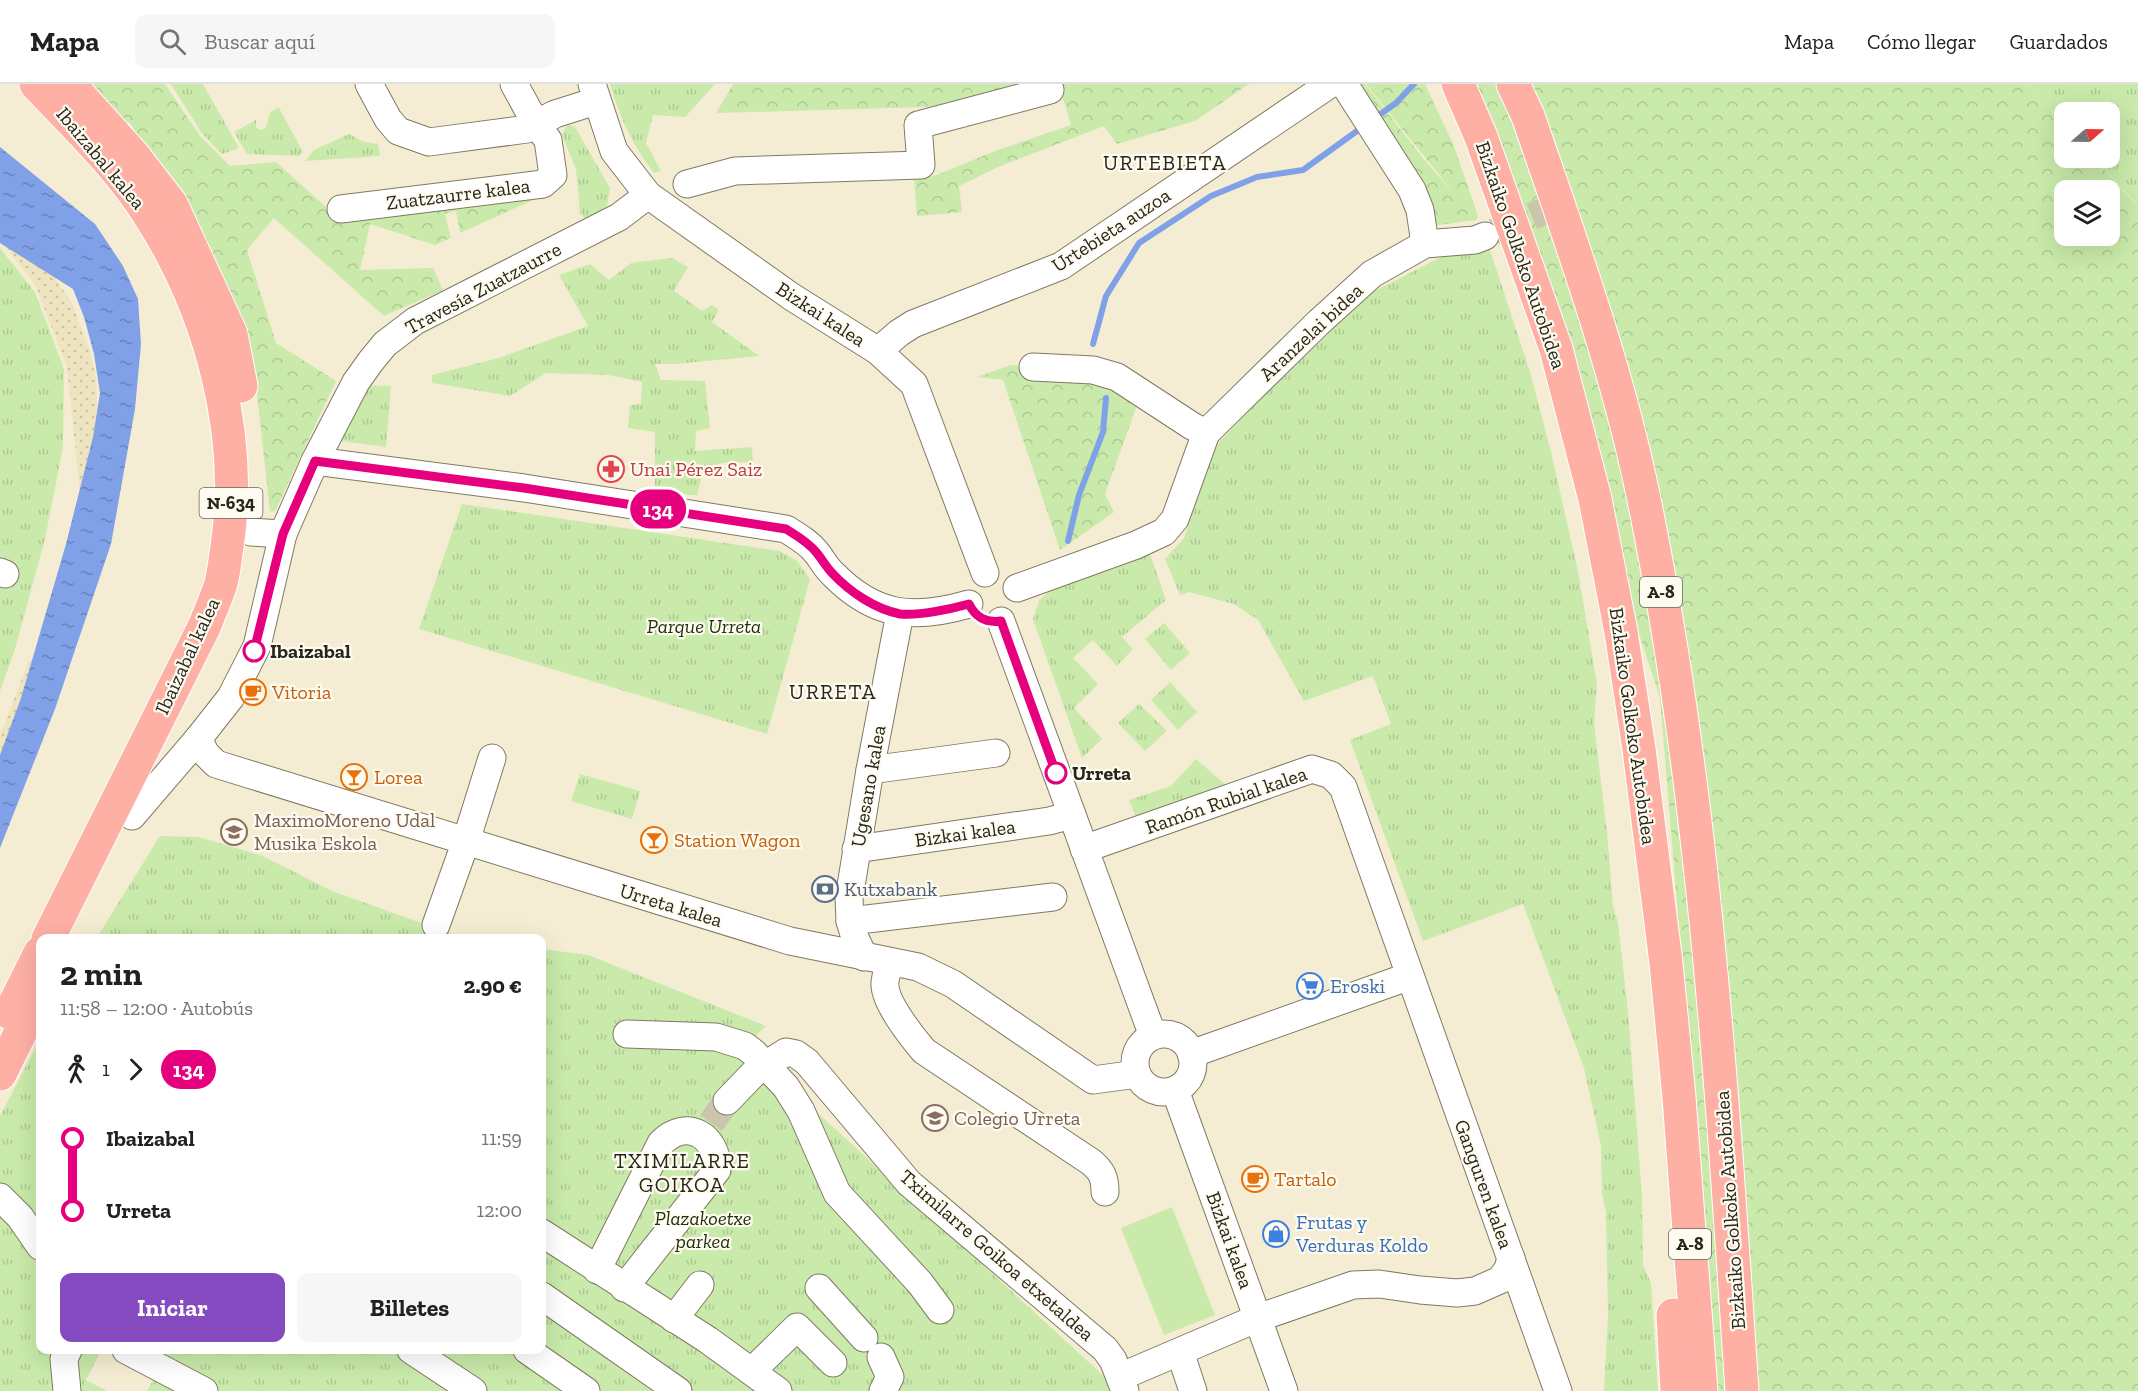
<!DOCTYPE html>
<html lang="es">
<meta charset="utf-8">
<style>
body{margin:0;font-family:"Zilla Slab",serif;background:#f6f6f6;color:#202124;height:100vh;display:flex;flex-direction:column;font-size:22px;white-space:nowrap}
*{box-sizing:border-box;margin:0}
p{font-size:20px;color:#757577}
.icon{flex:none;width:33px;height:33px;fill:none;stroke:currentColor;stroke-width:2;stroke-linecap:round;stroke-linejoin:round}
.map{position:relative;flex:1;overflow:hidden}
.panel{position:absolute;left:36px;top:850px;width:510px;height:420px;display:flex;flex-direction:column;background:#fff;border-radius:12px;box-shadow:0 6px 24px #0002}
.panel>*{flex:none}
.badge{padding:0 12px;border-radius:20px;font-size:21px;line-height:39px}
.needle{width:39px;rotate:70deg}
.tools{position:absolute;left:2054px;top:18px;display:grid;gap:12px}
.tools a{display:grid;place-items:center;width:66px;height:66px;border-radius:12px;background:#fff;box-shadow:0 6px 24px #0002;font-size:30px}
.map>.badge{position:absolute;translate:-50% -50%;box-shadow:0 0 0 3px #fff}
.legs{display:flex;align-items:center;gap:9px;height:66px;padding:0 24px;font-size:20px}
.legs p{margin-inline-start:auto}
.head{display:flex;align-items:center;justify-content:space-between;height:102px;padding:0 24px}
h1{font-size:33px;font-weight:800;line-height:45px}
.button{display:flex;gap:12px;margin-top:auto;padding:12px 24px}
.button a{flex:1;height:69px;border-radius:12px;background:#854ac0;color:#fff;font-size:24px;font-weight:800;line-height:69px;text-align:center}
.button a+a{background:#f6f6f6;color:#202124}
ul{padding:0 24px;list-style:none}
li{display:flex;align-items:center;gap:21px;height:72px;font-size:22px}
li i{display:grid;place-items:center;width:9px;height:100%;margin:0 8px;background:currentColor}
li i::after{content:'';width:15px;height:15px;margin:-8px;border:4px solid;border-radius:50%;background:#fff}
li p{margin-inline-start:auto}
li:first-child i{background:linear-gradient(#0000 50%,currentColor 0)}
li:last-child i{background:linear-gradient(currentColor 50%,#0000 0)}
header{display:flex;align-items:center;gap:36px;box-sizing:border-box;height:84px;padding:0 30px;background:#fff;border-bottom:2px solid #e0e0e0}
header strong{font-size:28px}
nav{display:flex;gap:33px;margin-inline-start:auto;font-size:21px}
.search{width:420px;height:54px;background:#f6f6f6;display:flex;align-items:center;gap:15px;box-sizing:border-box;padding:0 21px;border-radius:12px;color:#757577;font-size:22px}
.map>svg:first-child{display:block}
.grass{fill:url(#grass-tufts)}
.forest{fill:url(#forest-crowns);fill-rule:evenodd}
.sand{fill:url(#sand-dots)}
.pitch{fill:#c9eaaa}
.water{fill:url(#water-ripples)}
.lines{fill:none;stroke-linecap:round;stroke-linejoin:round}
.stream{stroke:#80a1e7;stroke-width:6}
.minor-tunnel{stroke:#ccc5ae;stroke-width:27;stroke-dasharray:27 14;stroke-linecap:butt}
.minor-casing{stroke:#807962;stroke-width:29}
.highway-casing{stroke:#fff;stroke-width:35}
.minor{stroke:#fff;stroke-width:27}
.highway{stroke:#feb0a5;stroke-width:33}
.line-1-casing{stroke:#fff;stroke-width:14}
.line-1{stroke:#e6007e;stroke-width:9}
.stop-1-dot{fill:#fff;stroke:#e6007e;stroke-width:3}
.labels{text-anchor:middle;dominant-baseline:central;stroke-width:4.5;stroke-linejoin:round;paint-order:stroke}
.shield{fill:#fefbf0;stroke:#68655b;stroke-width:1.5}
.shield-label{font-size:18px;font-weight:bold;fill:#28251b}
.street-label{font-size:20px;fill:#28251b;stroke:#fefbf0}
.health-label{font-size:20px;fill:#be3a42;stroke:#fefbf0;text-anchor:start}
.park-label{font-size:20px;font-style:italic;fill:#213010;stroke:#fefbf0}
.stop-label{font-size:20px;font-weight:bold;fill:#28251b;stroke:#fefbf0;text-anchor:start}
.food-label{font-size:20px;fill:#c56008;stroke:#fefbf0;text-anchor:start}
.education-label{font-size:20px;fill:#785e54;stroke:#fefbf0;text-anchor:start}
.service-label{font-size:20px;fill:#4e5e75;stroke:#fefbf0;text-anchor:start}
.shop-label{font-size:20px;fill:#366cbe;stroke:#fefbf0;text-anchor:start}
.neighbourhood-label{font-size:21px;letter-spacing:1.5px;fill:#28251b;stroke:#fefbf0}
</style>
<header>
<strong>Mapa</strong>
<div class="search"><svg class="icon" aria-label="search" viewBox="0 0 24 24"><circle cx="10" cy="10" r="6"/><path d="M15 15l6 6"/></svg>Buscar aquí</div>
<nav><a>Mapa</a><a>Cómo llegar</a><a>Guardados</a></nav>
</header>
<div class="map">
<svg width="2138" height="1307" viewBox="0 0 2138 1307">
<defs>
<pattern id="grass-tufts" width="24" height="20" patternUnits="userSpaceOnUse" patternTransform="scale(1.5)"><rect width="24" height="20" fill="#c9eaaa"/><path d="M3 7l-1-3M5 7V3M7 7l1-3M15 17l-1-3M17 17v-4M19 17l1-3" fill="none" stroke="#adc992"/></pattern>
<pattern id="forest-crowns" width="20" height="18" patternUnits="userSpaceOnUse" patternTransform="scale(1.5)"><rect width="20" height="18" fill="#c9eaaa"/><path d="M2 6a3 3 0 1 1 6 0M12 15a3 3 0 1 1 6 0" fill="none" stroke="#adc992"/></pattern>
<pattern id="sand-dots" width="8" height="8" patternUnits="userSpaceOnUse" patternTransform="scale(1.5)"><rect width="8" height="8" fill="#eee4bf"/><path d="M2 2h.1M6 6h.1" fill="none" stroke="#ccc3a4" stroke-width="1.8" stroke-linecap="round"/></pattern>
<pattern id="water-ripples" width="26" height="14" patternUnits="userSpaceOnUse" patternTransform="scale(1.5)"><rect width="26" height="14" fill="#80a1e7"/><path d="M2 4q2-2 4 0t4 0M15 11q2-2 4 0t4 0" fill="none" stroke="#6983ba"/></pattern>
</defs>
<rect width="100%" height="100%" fill="#f5edd3"/>
<g class="grass">
<path d="M171 0H203L239 64 222 70 201 48Z"/>
<path d="M610 0H715L685 33 653 31 646 59 661 87 654 89C634 64 619 32 610 0Z"/>
<path d="M2028 0H2138V119L2135 118 2094 74H2109V28H2064V40Z"/>
<path d="M279 24 303 68 299 72 247 70 234 48 256 36V43L260 46 266 44 270 28Z"/>
<path d="M567 40 575 43 610 104 607 122 586 136 580 129 576 85 562 51Z"/>
<path d="M349 50 364 58 378 60 380 72 305 77 314 66Z"/>
<path d="M1488 160 1530 288 1550 364 1578 487 1597 600 1594 639 1607 749 1613 822 1618 839 1628 928 1642 1113 1643 1181 1651 1199 1658 1307H1604L1608 1231 1606 1129 1602 1110 1601 1062 1584 984 1523 820 1423 857 1350 656 1391 640 1373 592 1304 617 1258 536 1234 520 1189 508 1180 511 1165 475 1184 454 1215 362 1359 215 1443 172Z"/>
<path d="M0 164 35 208 64 285 63 363 45 455 15 565 0 607Z"/>
<path d="M672 174 688 183 674 207 702 227 712 221 719 226 712 238 759 272 675 280H655L661 296 705 297 710 344 696 347 695 367 752 363 753 378 722 379 702 392 697 411H689L655 405V348L628 344 630 321 641 320 642 298 608 291 546 289 510 312 432 299V291L499 274 588 242 559 191 590 180 609 196 631 179Z"/>
<path d="M361 301 391 302 386 363 334 356Z"/>
<path d="M462 420 780 467 797 477 810 495 767 650 419 545Z"/>
<path d="M1149 467 1166 516 1122 553 1133 565 1117 582 1093 556 1073 574 1098 600 1074 624 1102 655 1082 674 1033 535 1039 517 1048 508Z"/>
<path d="M1164 539 1190 569 1171 586 1145 555Z"/>
<path d="M1170 598 1197 628 1178 646 1151 616Z"/>
<path d="M1139 620 1167 647 1145 667 1118 639Z"/>
<path d="M1196 675 1227 702 1138 738 1129 716 1171 702Z"/>
<path d="M580 690 640 707 632 735 571 717Z"/>
<path d="M160 752 199 753 263 772 332 807 466 855H96Z"/>
<path d="M542 865 588 871 766 942 745 962 1120 1307H147L160 1284 126 1266H542Z"/>
<path d="M40 955V1266H68L67 1307H0V1032Z"/>
<path d="M83 1266H95L99 1271 86 1296 107 1307H79L74 1278Z"/>
</g>
<g class="forest">
<path d="M83 0H165L200 52 230 82 276 78 344 139 401 123 542 112 460 149 456 127 445 130 451 154 435 161 370 140 360 186 433 184 443 206 384 232 274 134 247 166 276 259 336 297 275 427 270 428 255 292 231 218 207 159 129 38 122 43Z"/>
<path d="M733 0H1249L1195 37 1117 60 1104 42 998 83 959 102 962 128 917 132 914 94 934 92 995 67 1071 41 1059 1 926 23 716 29Z"/>
<path d="M1344 0H1365L1423 74 1457 113 1366 0H1425L1454 62 1478 132 1476 136 1430 142Z"/>
<path d="M1459 0H2028L2064 40V74H2094L2134 118 2138 119V1307H1712L1708 1197 1660 614ZM2064 106H2109V152H2064Z"/>
<path d="M1011 281 1093 286 1129 301 1136 324 1105 410 1114 428 1060 466 1003 296 977 293Z"/>
</g>
<g class="sand">
<path d="M0 126 42 175 72 219 90 267 96 292 100 384 81 419 67 283 35 201 0 155Z"/>
<path d="M36 572 0 710V652L28 579Z"/>
</g>
<path class="pitch" d="M1172 1123 1215 1231 1164 1251 1121 1144Z"/>
<path class="water" d="M0 63 95 140 123 182 138 215 141 260 135 325 111 460 55 625 0 764V671L21 614 66 460 93 353 100 309 94 270 84 233 73 205 0 159Z"/>
<g class="lines">
<g class="stream">
<path d="M1382 29 1396 19 1414 0"/>
<path d="M1093 260 1106 212 1139 159 1211 112 1257 93 1303 86 1357 47"/>
<path d="M1068 457 1079 411 1103 348 1106 314"/>
</g>
<g class="minor-tunnel">
<path d="M1494 148 1566 118"/>
<path d="M711 1039 727 1017"/>
</g>
<defs>
<g id="minor">
<path d="M369 0 388 35 398 47 429 58 527 45 555 30 596 17"/>
<path d="M592 0 614 67 648 111 792 213 878 267 914 300 985 489"/>
<path d="M1344 0 1412 106 1420 126 1425 160"/>
<path d="M687 100 735 87 921 81 918 41 1050 6"/>
<path d="M341 125 543 100 553 91 548 56 536 40 514 0"/>
<path d="M878 267 899 249 913 240 1061 182 1330 0"/>
<path d="M1033 283 1093 286 1117 293 1192 342 1206 349"/>
<path d="M315 377 524 404 786 445C797 452 808 458 816 468 822 475 826 484 833 490 875 533 914 536 969 520"/>
<path d="M251 448 283 450"/>
<path d="M0 488 5 490"/>
<path d="M1017 504 1136 461 1164 448 1175 435 1206 349 1318 239 1372 190 1425 160 1475 156 1485 152"/>
<path d="M1001 537 1153 952"/>
<path d="M198 655 206 670 216 680 790 857 918 883 953 900 1093 996 1137 990"/>
<path d="M870 686 996 669"/>
<path d="M132 732 198 655 231 613 257 562 283 450 315 377 356 298 371 277 385 260 415 237 619 133 648 111"/>
<path d="M856 765 1049 737 1072 731"/>
<path d="M1084 765 1312 685 1331 691 1343 703 1558 1307"/>
<path d="M850 837 1053 813"/>
<path d="M436 841 466 757 492 674"/>
<path d="M864 873 855 854 850 837 849 814 870 686 900 529"/>
<path d="M890 879C888 886 884 895 885 902 886 920 912 953 924 967L1091 1078C1102 1087 1105 1094 1105 1108"/>
<path d="M627 950 716 953 745 962 754 969 786 1003 801 1027 837 1109 920 1199 940 1226"/>
<circle cx="1164" cy="979" r="29"/>
<path d="M1191 970 1410 892"/>
<path d="M1175 1006 1284 1307"/>
<path d="M727 1017 756 987 786 968 796 970 807 978 909 1099 1105 1265 1113 1276 1125 1307"/>
<path d="M0 1113 20 1133 40 1162"/>
<path d="M542 1149 708 1256 778 1307"/>
<path d="M597 1186 661 1059C687 1033 718 1052 717 1086L624 1204"/>
<path d="M819 1204 864 1254"/>
<path d="M542 1212 678 1307"/>
<path d="M674 1235 700 1201"/>
<path d="M126 1266 204 1307"/>
<path d="M411 1266 473 1307"/>
<path d="M527 1266 586 1307"/>
<path d="M1180 1268 1193 1307"/>
<path d="M881 1273 890 1293 883 1307"/>
<path d="M752 1287 797 1243 833 1279"/>
<path d="M1120 1293 1258 1234 1353 1201 1379 1200 1420 1206 1457 1209 1475 1207 1500 1196 1508 1185 1511 1174"/>
<path d="M67 1307 64 1275 68 1266"/>
</g>
<g id="highway">
<path d="M36 0C76 42 120 84 151 134 211 229 244 351 227 463 225 475 224 488 221 499 217 513 210 527 205 541L48 855"/>
<path d="M69 0 133 71 171 120 231 250 241 302"/>
<path d="M1458 0 1481 53 1556 265 1595 415 1621 548 1639 665 1666 879 1679 1013 1701 1307"/>
<path d="M1513 0 1528 32C1570 155 1615 278 1642 406 1704 703 1722 1006 1742 1307"/>
<path d="M10 929 40 869"/>
<path d="M0 990 40 909"/>
<path d="M1673 1231 1677 1307"/>
</g>
</defs>
<use href="#minor" class="minor-casing"/>
<use href="#highway" class="highway-casing"/>
<use href="#minor" class="minor"/>
<use href="#highway" class="highway"/>
</g>
<g class="lines">
<defs>
<path id="line-1" d="M254 567 283 450 315 377 524 404 786 445C797 452 808 458 816 468 822 475 826 483 833 490 850 508 875 525 900 530 918 532 951 525 969 520 976 534 986 539 1001 537L1056 689"/>
</defs>
<use href="#line-1" class="line-1-casing"/>
<use href="#line-1" class="line-1"/>
</g>
<defs>
<symbol id="pharmacy-ring" viewBox="-11 -11 22 22"><circle r="9.5" fill="#fefbf0" stroke="#e0444e" stroke-width="1.5"/><path d="M-2-6h4v4h4v4h-4v4h-4v-4h-4v-4h4Z" fill="#e0444e"/></symbol>
<symbol id="cafe-ring" viewBox="-11 -11 22 22"><circle r="9.5" fill="#fefbf0" stroke="#e8710a" stroke-width="1.5"/><path d="M-5.5-4.5H6V0H3Q3 3.5 0 3.5H-2.5Q-5.5 3.5-5.5 0ZM3-3.2v2h1.7v-2ZM-6 4.5H4V6H-6Z" fill="#e8710a"/></symbol>
<symbol id="bar-ring" viewBox="-11 -11 22 22"><circle r="9.5" fill="#fefbf0" stroke="#e8710a" stroke-width="1.5"/><path d="M-6-5H6L.8 .8V4.5H3.5V6h-7V4.5H-.8V.8Z" fill="#e8710a"/></symbol>
<symbol id="school-ring" viewBox="-11 -11 22 22"><circle r="9.5" fill="#fefbf0" stroke="#8d6e63" stroke-width="1.5"/><path d="M0-5L7-2L0 1L-7-2ZM-4 1L0 2.5L4 1V4Q0 6-4 4Z" fill="#8d6e63"/></symbol>
<symbol id="bank-ring" viewBox="-11 -11 22 22"><circle r="9.5" fill="#fefbf0" stroke="#5c6f8a" stroke-width="1.5"/><path d="M-6-4H6V4H-6ZM0-2.3a2.3 2.3 0 1 0 0 4.6a2.3 2.3 0 1 0 0-4.6Z" fill="#5c6f8a"/></symbol>
<symbol id="supermarket-ring" viewBox="-11 -11 22 22"><circle r="9.5" fill="#fefbf0" stroke="#3f7fe0" stroke-width="1.5"/><path d="M-6-5.5h2.5l.6 2H6L4.5 2H-2.5L-4.4-4H-6ZM-1.5 3.2a1.3 1.3 0 1 0 .1 0ZM3 3.2a1.3 1.3 0 1 0 .1 0Z" fill="#3f7fe0"/></symbol>
<symbol id="shop-ring" viewBox="-11 -11 22 22"><circle r="9.5" fill="#fefbf0" stroke="#3f7fe0" stroke-width="1.5"/><path d="M-5-2.5h2.3a2.7 3.5 0 0 1 5.4 0H5L5.5 6h-11ZM-1.5-2.5h3a1.5 2.3 0 0 0-3 0Z" fill="#3f7fe0"/></symbol>
</defs>
<g fill-rule="evenodd">
<use href="#pharmacy-ring" x="596" y="370" width="30" height="30"/>
<use href="#cafe-ring" x="238" y="593" width="30" height="30"/>
<use href="#bar-ring" x="339" y="678" width="30" height="30"/>
<use href="#school-ring" x="219" y="733" width="30" height="30"/>
<use href="#bar-ring" x="639" y="741" width="30" height="30"/>
<use href="#bank-ring" x="810" y="790" width="30" height="30"/>
<use href="#supermarket-ring" x="1295" y="887" width="30" height="30"/>
<use href="#school-ring" x="920" y="1019" width="30" height="30"/>
<use href="#cafe-ring" x="1240" y="1080" width="30" height="30"/>
<use href="#shop-ring" x="1261" y="1135" width="30" height="30"/>
</g>
<g class="stop-1-dot">
<circle cx="254" cy="567" r="10"/>
<circle cx="1056" cy="689" r="10"/>
</g>
<g class="labels">
<g class="shield">
<rect x="199.5" y="404" width="63" height="30" rx="4.5"/>
<rect x="1640" y="493" width="42" height="30" rx="4.5"/>
<rect x="1669" y="1145" width="42" height="30" rx="4.5"/>
</g>
<g class="shield-label">
<text x="231" y="419">N-634</text>
<text x="1661" y="508">A-8</text>
<text x="1690" y="1160">A-8</text>
</g>
<g class="street-label">
<text transform="translate(101 74) rotate(50)">Ibaizabal kalea</text>
<text transform="translate(458 110) rotate(-7)">Zuatzaurre kalea</text>
<text transform="translate(1111 146) rotate(-33)">Urtebieta auzoa</text>
<text transform="translate(1521 171) rotate(71)">Bizkaiko Golkoko Autobidea</text>
<text transform="translate(483 204) rotate(-28)">Travesía Zuatzaurre</text>
<text transform="translate(821 230) rotate(33)">Bizkai kalea</text>
<text transform="translate(1311 248) rotate(-43)">Aranzelai bidea</text>
<text transform="translate(187 572) rotate(-65)">Ibaizabal kalea</text>
<text transform="translate(1633 642) rotate(82)">Bizkaiko Golkoko Autobidea</text>
<text transform="translate(868 702) rotate(-80)">Ugesano kalea</text>
<text transform="translate(1226 716) rotate(-19)">Ramón Rubial kalea</text>
<text transform="translate(965 749) rotate(-8)">Bizkai kalea</text>
<text transform="translate(671 821) rotate(17)">Urreta kalea</text>
<text transform="translate(1484 1100) rotate(70)">Ganguren kalea</text>
<text transform="translate(1730 1126) rotate(-94)">Bizkaiko Golkoko Autobidea</text>
<text transform="translate(1230 1156) rotate(70)">Bizkai kalea</text>
<text transform="translate(997 1171) rotate(41)">Tximilarre Goikoa etxetaldea</text>
</g>
<g class="health-label">
<text x="630" y="385">Unai Pérez Saiz</text>
</g>
<g class="park-label">
<text x="704" y="542">Parque Urreta</text>
<text x="703" y="1134">Plazakoetxe<tspan x="703" dy="23">parkea</tspan></text>
</g>
<g class="stop-label">
<text x="270" y="567">Ibaizabal</text>
<text x="1072" y="689">Urreta</text>
</g>
<g class="food-label">
<text x="272" y="608">Vitoria</text>
<text x="374" y="693">Lorea</text>
<text x="674" y="756">Station Wagon</text>
<text x="1274" y="1095">Tartalo</text>
</g>
<g class="education-label">
<text x="254" y="736">MaximoMoreno Udal<tspan x="254" dy="23">Musika Eskola</tspan></text>
<text x="954" y="1034">Colegio Urreta</text>
</g>
<g class="service-label">
<text x="844" y="805">Kutxabank</text>
</g>
<g class="shop-label">
<text x="1330" y="902">Eroski</text>
<text x="1296" y="1138">Frutas y<tspan x="1296" dy="23">Verduras Koldo</tspan></text>
</g>
<g class="neighbourhood-label">
<text x="1165" y="78">URTEBIETA</text>
<text x="833" y="607">URRETA</text>
<text x="682" y="1076">TXIMILARRE<tspan x="682" dy="24">GOIKOA</tspan></text>
</g>
</g>
</svg>
<div class="tools">
<a><svg class="needle" viewBox="-14 -14 28 28"><path d="M0-13l5 13h-10z" fill="#e53935"/><path d="M0 13l5-13h-10z" fill="#757577"/></svg></a>
<a><svg class="icon" aria-label="layers" viewBox="0 0 24 24"><path d="M12 4l9 5-9 5-9-5zM3 14l9 5 9-5"/></svg></a>
</div>
<b class="badge" style="left:658px;top:425px;background:#e6007e;color:#fff">134</b>
<section class="panel">
<div class="head"><div><h1>2 min</h1><p>11:58 – 12:00 · Autobús</p></div><b>2.90 €</b></div>
<div class="legs"><svg class="icon" aria-label="walk" viewBox="0 0 24 24"><circle cx="13" cy="4" r="2"/><path d="M13 8l-2 6 4 7M11 14l-3 7M7 12l3-4h3l4 4"/></svg>1<svg class="icon" aria-label="forward" viewBox="0 0 24 24"><path d="M9 5l7 7-7 7"/></svg><b class="badge" style="background:#e6007e;color:#fff">134</b></div>
<ul>
<li><i style="color:#e6007e"></i><b>Ibaizabal</b><p>11:59</p></li>
<li><i style="color:#e6007e"></i><b>Urreta</b><p>12:00</p></li>
</ul>
<div class="button"><a>Iniciar</a><a>Billetes</a></div>
</section>
</div>
